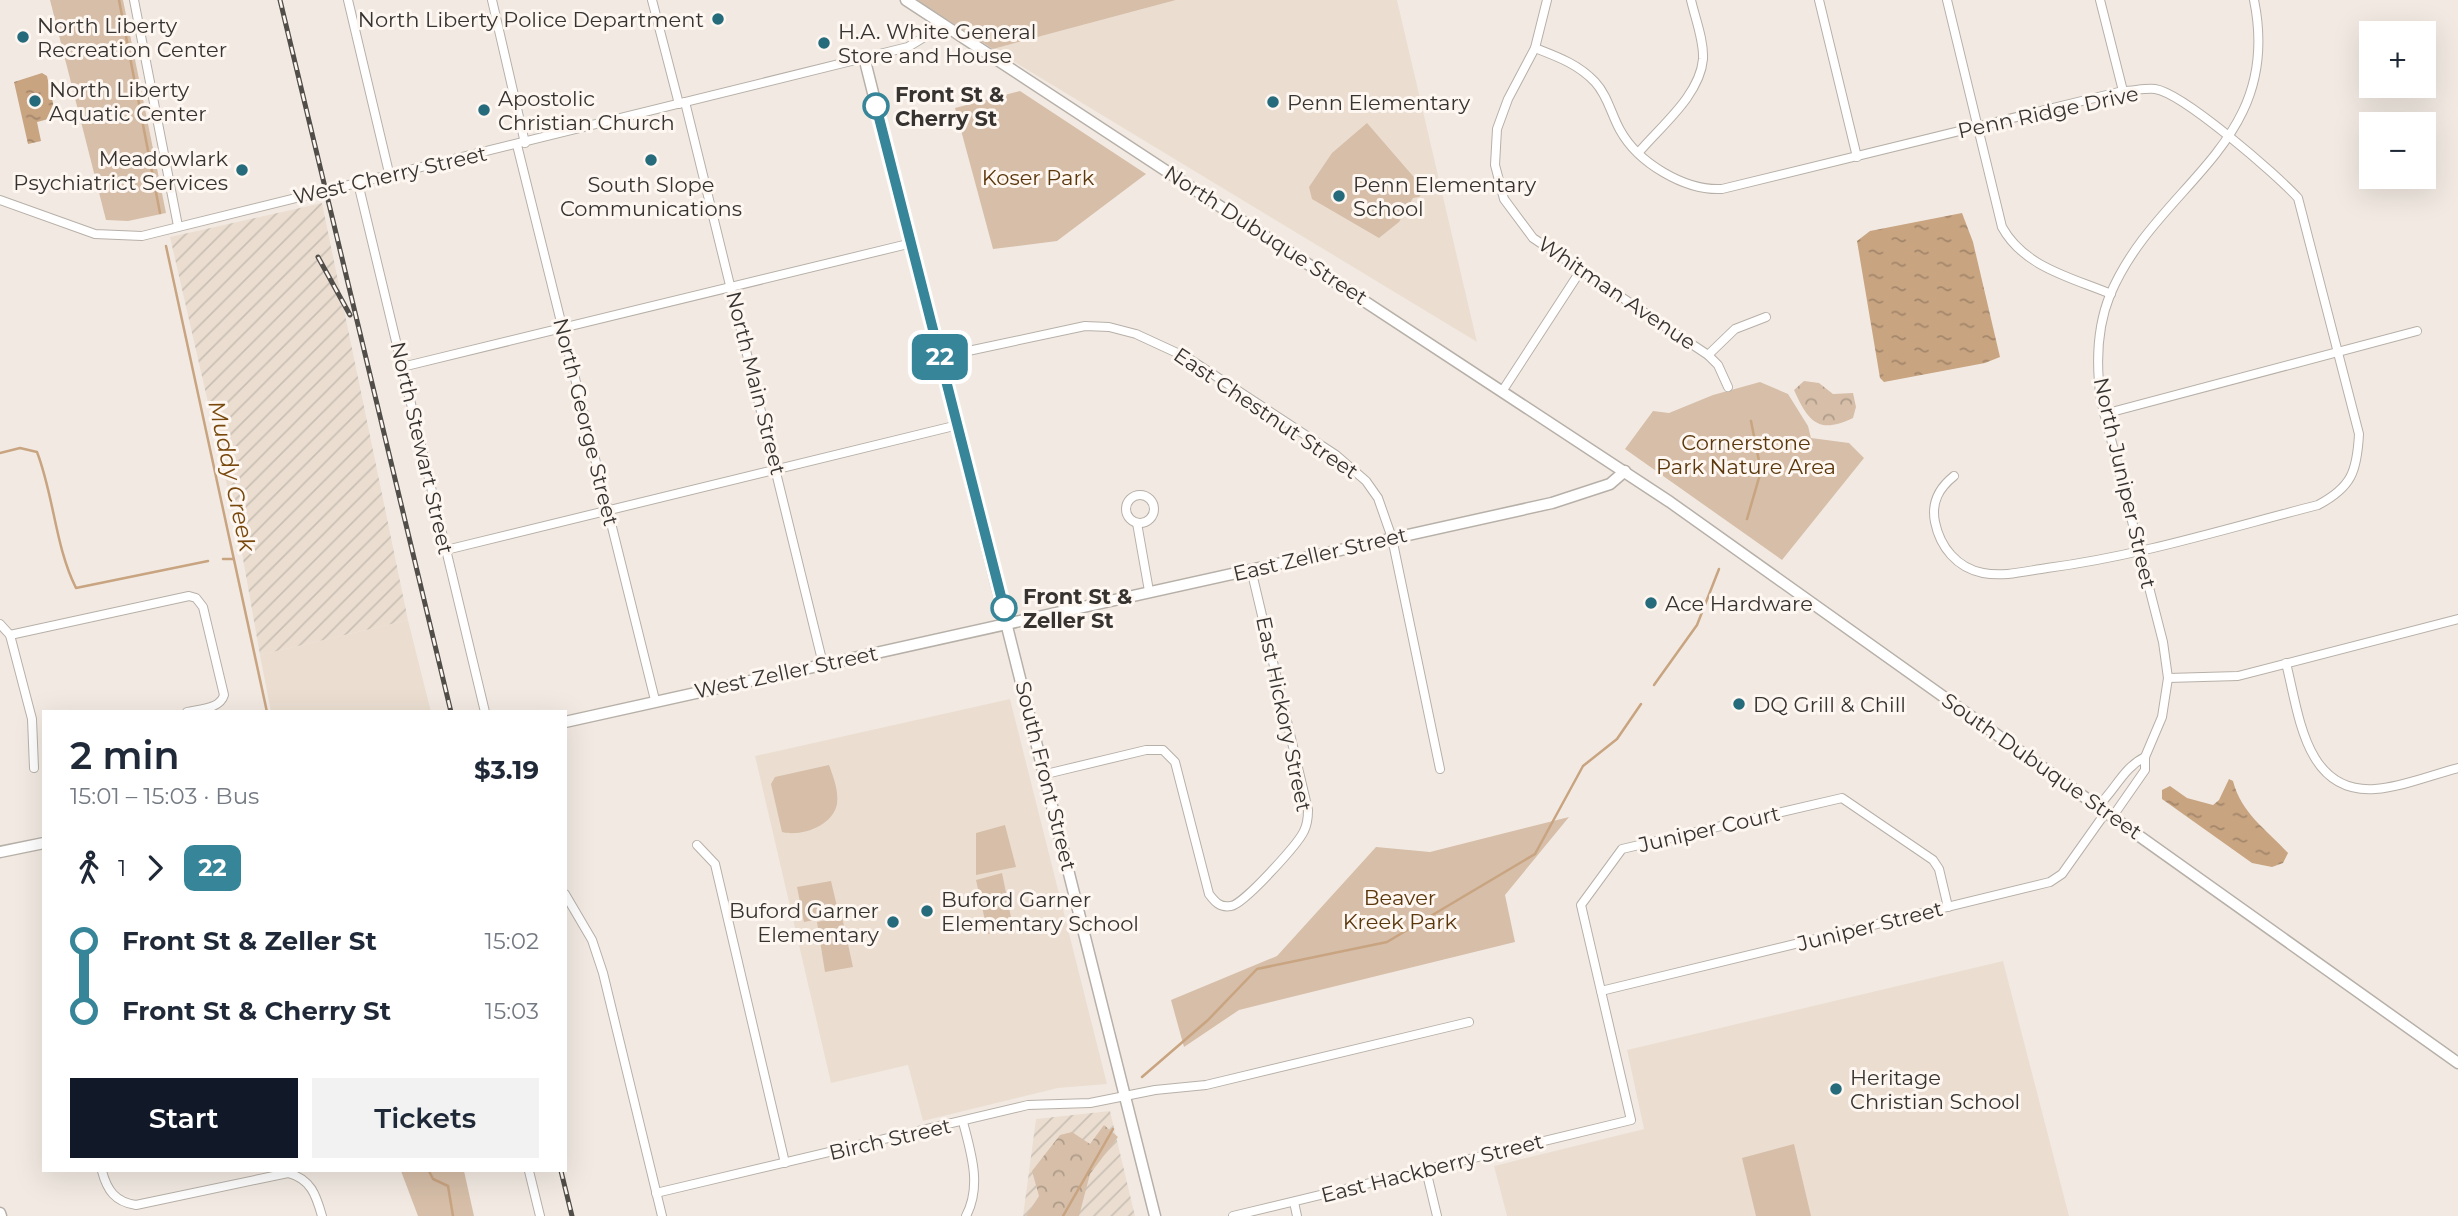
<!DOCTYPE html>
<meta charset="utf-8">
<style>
body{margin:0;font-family:Montserrat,sans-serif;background:#f2f2f3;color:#1f2937;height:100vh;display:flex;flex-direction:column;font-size:26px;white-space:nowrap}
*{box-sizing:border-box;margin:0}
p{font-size:23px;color:#747a83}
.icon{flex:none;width:38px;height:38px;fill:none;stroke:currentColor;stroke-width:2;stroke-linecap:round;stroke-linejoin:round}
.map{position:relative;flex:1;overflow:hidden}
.sheet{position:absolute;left:42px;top:710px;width:525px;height:462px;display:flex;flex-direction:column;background:#fff;border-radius:0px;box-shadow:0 7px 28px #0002}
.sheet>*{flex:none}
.badge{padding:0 14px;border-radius:10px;font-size:24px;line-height:46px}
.controls{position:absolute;left:2359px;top:21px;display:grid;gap:14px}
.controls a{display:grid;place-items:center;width:77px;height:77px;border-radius:0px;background:#fff;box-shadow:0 7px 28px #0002;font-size:35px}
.map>.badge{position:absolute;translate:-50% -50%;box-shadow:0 0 0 4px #fff}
.legs{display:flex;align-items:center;gap:10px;height:77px;padding:0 28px;font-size:23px}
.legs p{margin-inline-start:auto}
.overview{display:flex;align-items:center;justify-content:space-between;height:119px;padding:0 28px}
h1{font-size:38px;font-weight:600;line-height:52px}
.action{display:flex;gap:14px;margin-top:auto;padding:14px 28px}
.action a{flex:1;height:80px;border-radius:0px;background:#111827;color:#fff;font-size:28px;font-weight:600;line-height:80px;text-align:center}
.action a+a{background:#f2f2f3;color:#1f2937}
ul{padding:0 28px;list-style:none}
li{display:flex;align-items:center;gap:24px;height:70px;font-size:26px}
li i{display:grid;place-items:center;width:10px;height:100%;margin:0 9px;background:currentColor}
li i::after{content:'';width:18px;height:18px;margin:-9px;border:5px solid;border-radius:50%;background:#fff}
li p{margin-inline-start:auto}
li:first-child i{background:linear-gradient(#0000 50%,currentColor 0)}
li:last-child i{background:linear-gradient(currentColor 50%,#0000 0)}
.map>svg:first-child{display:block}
.built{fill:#ebded1}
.industrial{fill:url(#industrial-furrows)}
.forest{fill:url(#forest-crowns)}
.park{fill:#d6bea8}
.water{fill:url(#water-ripples)}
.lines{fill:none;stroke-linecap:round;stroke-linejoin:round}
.stream{stroke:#c8a481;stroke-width:2.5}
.street-casing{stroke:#b7b0a8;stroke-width:10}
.secondary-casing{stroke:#b7b0a8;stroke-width:13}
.street{stroke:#fff;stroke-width:8}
.secondary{stroke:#fff;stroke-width:10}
.rail-casing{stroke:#514d49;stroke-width:5}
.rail{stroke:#fef7f1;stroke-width:2.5;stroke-dasharray:8;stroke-linecap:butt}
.line-1-casing{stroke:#fff;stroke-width:16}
.line-1{stroke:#378599;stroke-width:10}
.poi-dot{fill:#266b7b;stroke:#fef7f1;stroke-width:2.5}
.stop-1-dot{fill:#fff;stroke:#378599;stroke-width:3.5}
.labels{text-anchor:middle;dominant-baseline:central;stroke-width:6;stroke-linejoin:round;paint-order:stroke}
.poi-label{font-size:21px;fill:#363330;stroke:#fef7f1;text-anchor:start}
.stop-label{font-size:21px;font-weight:bold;fill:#363330;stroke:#fef7f1;text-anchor:start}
.street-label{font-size:21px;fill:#363330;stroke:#fef7f1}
.park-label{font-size:21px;fill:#5b370c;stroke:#fef7f1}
.water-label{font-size:23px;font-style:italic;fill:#78480c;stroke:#fef7f1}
</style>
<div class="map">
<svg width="2458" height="1216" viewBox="0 0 2458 1216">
<defs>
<pattern id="industrial-furrows" width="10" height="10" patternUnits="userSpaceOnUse" patternTransform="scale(1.75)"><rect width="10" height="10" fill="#ebded1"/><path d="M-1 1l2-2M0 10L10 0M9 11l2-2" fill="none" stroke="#cabfb4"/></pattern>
<pattern id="forest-crowns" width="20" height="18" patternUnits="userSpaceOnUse" patternTransform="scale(1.75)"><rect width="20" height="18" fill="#d6bea8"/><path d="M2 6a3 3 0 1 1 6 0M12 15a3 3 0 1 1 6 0" fill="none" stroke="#ae9b89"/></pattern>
<pattern id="water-ripples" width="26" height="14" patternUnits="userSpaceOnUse" patternTransform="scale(1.75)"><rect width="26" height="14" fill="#c8a481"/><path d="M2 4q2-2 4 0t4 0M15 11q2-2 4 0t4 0" fill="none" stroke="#a3866a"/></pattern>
</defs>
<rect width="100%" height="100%" fill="#f2eae2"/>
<g class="built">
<path d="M1176 0H1397L1477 342 993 49Z"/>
<path d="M408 620 431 712H271L260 655Z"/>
<path d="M1010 699 1107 1084 1058 1088 923 1121 908 1065 831 1083 755 756Z"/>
<path d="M2003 961 2069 1216H1507L1494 1166 1644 1129 1627 1050Z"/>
</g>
<g class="industrial">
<path d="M322 203 408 620 260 655 240 542 170 237Z"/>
<path d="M1110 1111 1135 1216H1023L1036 1119Z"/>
</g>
<g class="forest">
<path d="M1804 381 1819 383 1833 394 1853 393 1856 407 1853 418C1818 435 1808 421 1794 390Z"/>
<path d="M1104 1125 1118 1137 1090 1174 1079 1216H1026L1039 1196 1032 1171 1060 1135 1072 1132 1090 1144Z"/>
</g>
<g class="park">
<path d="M50 0H123L166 213 128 221 106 220Z"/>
<path d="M917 0H1176L993 49Z"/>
<path d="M1020 91 1146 174 1057 241 993 249 955 108Z"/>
<path d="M1367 123 1425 190 1419 197 1413 198 1399 222 1379 238 1312 199 1309 187 1332 153Z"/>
<path d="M1760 382 1788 394 1808 426 1811 438 1849 443 1864 458 1782 560 1625 449 1653 411 1669 413 1713 395Z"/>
<path d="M829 765C833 776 839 791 837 804 833 826 801 837 782 832L771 784 775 777Z"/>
<path d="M1569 817 1505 895 1515 942 1239 1010 1184 1047 1171 1000 1277 956 1376 847 1430 852Z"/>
<path d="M1005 825 1016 867 976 875V833Z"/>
<path d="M1002 873 1013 927 988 934 976 880Z"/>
<path d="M831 881 839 915 804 922 797 887Z"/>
<path d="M842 917 853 967 825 972 817 922Z"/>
<path d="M1794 1144 1811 1216H1756L1742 1158Z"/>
<path d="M401 1171H464L474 1216H418Z"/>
</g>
<g class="water">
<path d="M42 73 47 76 56 117 37 122 41 141 28 144 14 82Z"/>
<path d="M1962 213 1973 242 2000 357 1985 363 1884 382 1880 378 1857 241 1870 231Z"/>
<path d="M2229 779 2233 781C2241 813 2267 830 2288 853L2283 863 2272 867 2252 863 2162 799V790L2170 786 2187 798 2213 805 2219 800Z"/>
</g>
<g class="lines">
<g class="stream">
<path d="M119 0 160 213"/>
<path d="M166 246 267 712"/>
<path d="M0 453 20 448 37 452C54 496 55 546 76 588L208 561"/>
<path d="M1747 519 1761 471 1751 421"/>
<path d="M223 559H233"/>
<path d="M1654 685 1697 625 1719 569"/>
<path d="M1142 1077 1208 1020 1257 969 1387 942 1535 854 1583 766 1617 739 1641 704"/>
<path d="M429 1171 433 1179 448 1186 453 1216"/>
<path d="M1063 1216 1113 1129"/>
</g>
<defs>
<g id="street">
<path d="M134 0 178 226"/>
<path d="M348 0 390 177"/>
<path d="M492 0 525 143"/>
<path d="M652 0 679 104"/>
<path d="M1547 0 1535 48 1508 99 1497 129 1495 165 1504 199 1533 238 1708 355 1718 365 1728 387"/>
<path d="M1819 0 1857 157"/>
<path d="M1947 0 2002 227C2024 267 2070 277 2111 294"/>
<path d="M2100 0 2123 91"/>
<path d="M1535 48C1558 57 1578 64 1595 82 1608 96 1611 114 1620 130 1638 163 1685 191 1722 189L2123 91C2133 91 2145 88 2155 89 2183 93 2277 175 2298 198L2359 434C2357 471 2352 487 2318 505 2228 528 2139 556 2047 568 2026 571 2004 577 1983 573 1957 568 1940 547 1935 522 1931 502 1939 488 1954 476"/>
<path d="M685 102 823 664"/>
<path d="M517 145 655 700"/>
<path d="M1639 152C1661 126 1700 95 1703 59 1704 40 1695 18 1691 0"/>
<path d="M358 183 485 712"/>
<path d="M0 200 95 234 142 236 908 47 944 25"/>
<path d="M1708 355 1735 329 1766 317"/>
<path d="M940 357 1085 326 1109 327 1136 334 1188 358 1336 455 1366 481 1378 498 1392 538 1440 769"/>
<path d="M402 367 912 243"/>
<path d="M1503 390 1581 270"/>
<path d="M2104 414 2417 331"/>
<circle cx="1140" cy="509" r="14"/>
<path d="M1137 523 1149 591"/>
<path d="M446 550 958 425"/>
<path d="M0 624 10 635 32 719 34 768"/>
<path d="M10 635 189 596 196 598 203 607 224 695C220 709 200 709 187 712"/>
<path d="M2286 663C2299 714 2305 794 2375 789 2402 787 2431 775 2458 768"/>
<path d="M2168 678 2238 676 2458 619"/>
<path d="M1046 774 1146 750H1163L1175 762 1209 894C1215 902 1220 908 1231 906 1244 904 1298 844 1304 831 1307 825 1308 817 1308 810L1251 569"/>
<path d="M2098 806C2115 790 2124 767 2145 757"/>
<path d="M2113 816 2145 770V757L2162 717 2168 678 2163 642 2101 400C2096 365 2097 327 2110 295 2157 183 2284 145 2254 0"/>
<path d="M697 845 715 864 785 1163"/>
<path d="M565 894 592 940 603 973 662 1216"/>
<path d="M1601 991 2050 882 2062 874 2106 812"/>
<path d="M963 1122C971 1153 982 1186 966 1216"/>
<path d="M1426 1170 1437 1216"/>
<path d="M102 1171C107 1190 115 1202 136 1205L288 1173C311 1179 316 1195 322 1216"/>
<path d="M529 1171 540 1216"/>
<path d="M656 1193 1028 1105 1090 1103 1155 1090 1206 1085 1469 1022"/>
<path d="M1294 1202 1297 1216"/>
<path d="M1233 1216 1631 1120 1581 905 1622 849 1842 798 1933 860 1939 869 1948 907"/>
</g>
<g id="secondary">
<path d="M906 0 1670 502 2458 1063"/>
<path d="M864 57 1155 1216"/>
<path d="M565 722 1552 503 1610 484 1625 471"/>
<path d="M0 852 44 843"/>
<path d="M0 1213 1 1216"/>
</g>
</defs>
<use href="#street" class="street-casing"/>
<use href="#secondary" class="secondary-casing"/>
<use href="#street" class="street"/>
<use href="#secondary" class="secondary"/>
<defs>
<g id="rail">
<path d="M280 0 451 712"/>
<path d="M318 257 350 315"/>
<path d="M561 1171 572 1216"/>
</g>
</defs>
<use href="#rail" class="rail-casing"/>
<use href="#rail" class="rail"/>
</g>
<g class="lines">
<defs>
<path id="line-1" d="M876 106 1004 608"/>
</defs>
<use href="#line-1" class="line-1-casing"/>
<use href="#line-1" class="line-1"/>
</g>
<g class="poi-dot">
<circle cx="718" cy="19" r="7"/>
<circle cx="23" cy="37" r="7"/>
<circle cx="824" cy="43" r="7"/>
<circle cx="35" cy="101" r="7"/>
<circle cx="1273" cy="102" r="7"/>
<circle cx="484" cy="110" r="7"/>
<circle cx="651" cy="160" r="7"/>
<circle cx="242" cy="170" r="7"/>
<circle cx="1339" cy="196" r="7"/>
<circle cx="1651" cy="603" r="7"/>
<circle cx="1739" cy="704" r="7"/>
<circle cx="927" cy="911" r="7"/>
<circle cx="893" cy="922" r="7"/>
<circle cx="1836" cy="1089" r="7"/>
</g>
<g class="stop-1-dot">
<circle cx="876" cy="106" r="12"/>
<circle cx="1004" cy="608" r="12"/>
</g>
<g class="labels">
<g class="poi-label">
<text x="704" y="19" text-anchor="end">North Liberty Police Department</text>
<text x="37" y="25">North Liberty<tspan x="37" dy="24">Recreation Center</tspan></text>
<text x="838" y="31">H.A. White General<tspan x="838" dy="24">Store and House</tspan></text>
<text x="49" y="89">North Liberty<tspan x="49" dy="24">Aquatic Center</tspan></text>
<text x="498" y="98">Apostolic<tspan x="498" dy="24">Christian Church</tspan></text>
<text x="1287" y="102">Penn Elementary</text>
<text x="228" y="158" text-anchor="end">Meadowlark<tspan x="228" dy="24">Psychiatrict Services</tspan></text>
<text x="651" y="184" text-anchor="middle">South Slope<tspan x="651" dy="24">Communications</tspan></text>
<text x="1353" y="184">Penn Elementary<tspan x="1353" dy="24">School</tspan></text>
<text x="1665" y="603">Ace Hardware</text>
<text x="1753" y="704">DQ Grill &amp; Chill</text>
<text x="941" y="899">Buford Garner<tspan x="941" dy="24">Elementary School</tspan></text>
<text x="879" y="910" text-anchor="end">Buford Garner<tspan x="879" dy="24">Elementary</tspan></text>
<text x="1850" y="1077">Heritage<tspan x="1850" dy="24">Christian School</tspan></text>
</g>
<g class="stop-label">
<text x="895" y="94">Front St &amp;<tspan x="895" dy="24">Cherry St</tspan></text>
<text x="1023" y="596">Front St &amp;<tspan x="1023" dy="24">Zeller St</tspan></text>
</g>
<g class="street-label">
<text transform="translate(2048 112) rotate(-12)">Penn Ridge Drive</text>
<text transform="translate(390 175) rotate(-13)">West Cherry Street</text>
<text transform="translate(1266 235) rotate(33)">North Dubuque Street</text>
<text transform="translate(1617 293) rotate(34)">Whitman Avenue</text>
<text transform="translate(756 383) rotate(76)">North Main Street</text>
<text transform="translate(1266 413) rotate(34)">East Chestnut Street</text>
<text transform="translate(586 422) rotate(76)">North George Street</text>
<text transform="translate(422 448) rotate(77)">North Stewart Street</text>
<text transform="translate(2125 483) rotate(77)">North Juniper Street</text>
<text transform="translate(1320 554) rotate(-13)">East Zeller Street</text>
<text transform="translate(786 672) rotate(-12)">West Zeller Street</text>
<text transform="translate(1284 714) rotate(78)">East Hickory Street</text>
<text transform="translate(2042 766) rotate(35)">South Dubuque Street</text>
<text transform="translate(1046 776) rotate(76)">South Front Street</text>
<text transform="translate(1709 829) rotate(-13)">Juniper Court</text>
<text transform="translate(1870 926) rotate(-14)">Juniper Street</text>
<text transform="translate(890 1139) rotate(-13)">Birch Street</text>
<text transform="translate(1432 1168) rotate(-14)">East Hackberry Street</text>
</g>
<g class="park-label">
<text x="1038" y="177">Koser Park</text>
<text x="1746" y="442">Cornerstone<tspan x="1746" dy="24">Park Nature Area</tspan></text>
<text x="1400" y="897">Beaver<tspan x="1400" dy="24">Kreek Park</tspan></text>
</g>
<g class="water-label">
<text transform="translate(232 476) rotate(78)">Muddy Creek</text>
</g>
</g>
</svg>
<div class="controls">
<a>+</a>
<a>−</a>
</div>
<b class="badge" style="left:940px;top:357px;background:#378599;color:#fff">22</b>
<section class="sheet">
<div class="overview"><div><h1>2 min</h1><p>15:01 – 15:03 · Bus</p></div><b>$3.19</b></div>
<div class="legs"><svg class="icon" aria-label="walk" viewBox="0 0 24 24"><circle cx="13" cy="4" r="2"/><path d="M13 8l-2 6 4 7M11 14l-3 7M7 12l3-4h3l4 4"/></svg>1<svg class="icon" aria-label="forward" viewBox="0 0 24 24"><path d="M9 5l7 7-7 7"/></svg><b class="badge" style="background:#378599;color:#fff">22</b></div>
<ul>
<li><i style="color:#378599"></i><b>Front St &amp; Zeller St</b><p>15:02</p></li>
<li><i style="color:#378599"></i><b>Front St &amp; Cherry St</b><p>15:03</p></li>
</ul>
<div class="action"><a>Start</a><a>Tickets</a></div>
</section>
</div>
